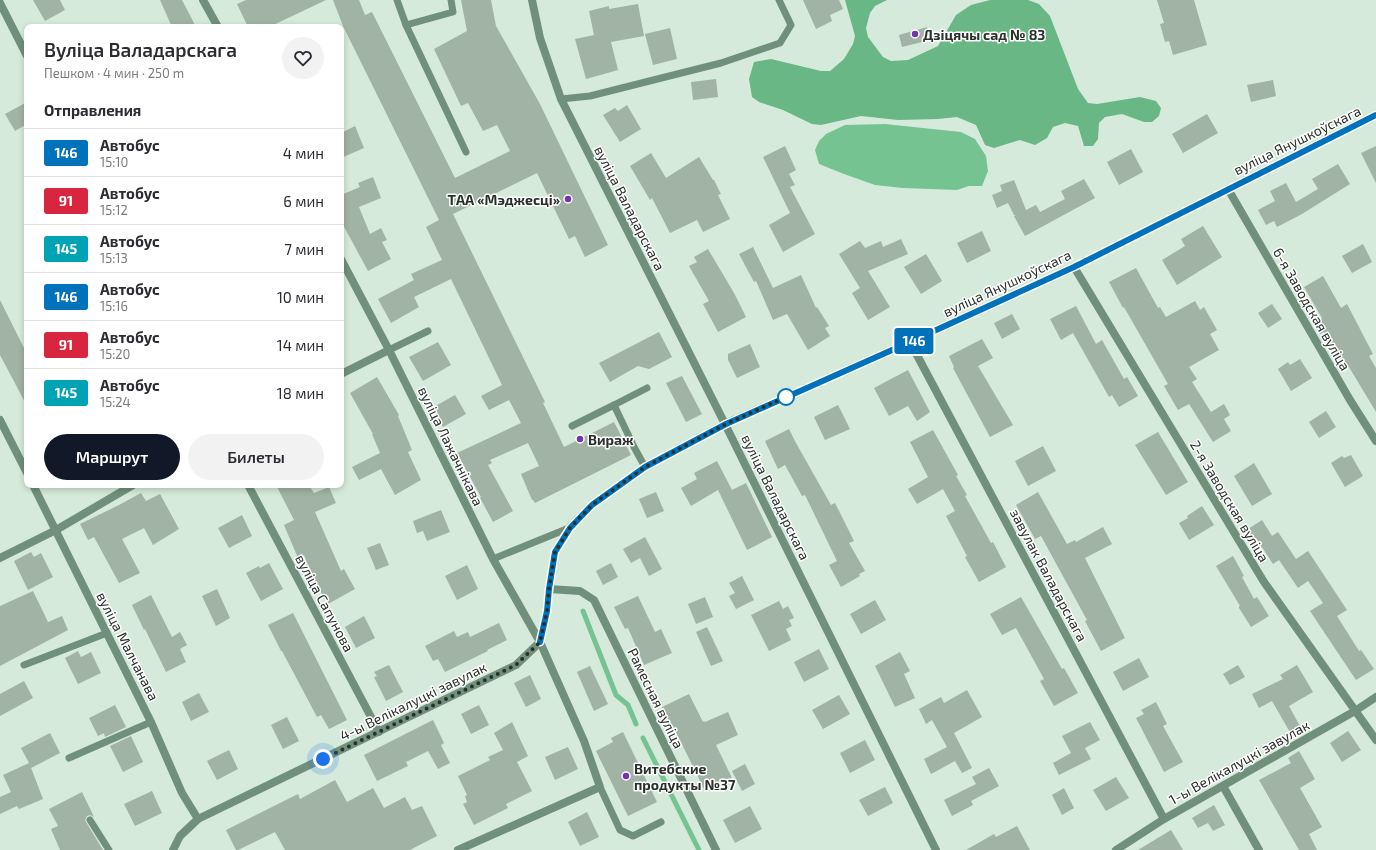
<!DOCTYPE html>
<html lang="ru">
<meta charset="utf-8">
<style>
body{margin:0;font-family:"Exo 2",sans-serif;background:#f2f2f3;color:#2b2b33;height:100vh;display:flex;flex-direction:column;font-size:15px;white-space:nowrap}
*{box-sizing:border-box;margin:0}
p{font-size:13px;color:#7c7c81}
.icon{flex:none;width:22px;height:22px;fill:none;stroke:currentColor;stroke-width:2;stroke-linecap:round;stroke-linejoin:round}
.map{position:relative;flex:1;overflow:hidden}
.drawer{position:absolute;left:24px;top:24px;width:320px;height:464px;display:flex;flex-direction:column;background:#fff;border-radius:8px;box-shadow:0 2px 6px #0003}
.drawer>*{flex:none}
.badge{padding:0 8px;border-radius:3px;font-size:14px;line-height:26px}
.you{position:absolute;width:20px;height:20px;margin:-10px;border:3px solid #fff;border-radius:50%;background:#1a73e8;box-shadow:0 0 0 6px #1a73e833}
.map>.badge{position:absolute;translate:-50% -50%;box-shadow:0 0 0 2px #fff}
h2{padding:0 20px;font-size:15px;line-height:36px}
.round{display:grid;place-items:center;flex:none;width:42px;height:42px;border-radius:21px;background:#f2f2f3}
.summary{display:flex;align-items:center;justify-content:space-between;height:68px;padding:0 20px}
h1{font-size:19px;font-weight:600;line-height:30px}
.cta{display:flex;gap:8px;margin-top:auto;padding:8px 20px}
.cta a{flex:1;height:46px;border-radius:24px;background:#111827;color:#fff;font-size:16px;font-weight:600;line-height:46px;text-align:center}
.cta a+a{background:#f2f2f3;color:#2b2b33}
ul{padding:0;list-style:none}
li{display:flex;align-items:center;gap:12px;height:48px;padding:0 20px;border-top:1px solid #e1e1e2}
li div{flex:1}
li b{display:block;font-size:15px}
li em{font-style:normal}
li .badge{min-width:44px;font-weight:700;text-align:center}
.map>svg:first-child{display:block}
.forest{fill:#6ab786}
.water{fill:#76c392}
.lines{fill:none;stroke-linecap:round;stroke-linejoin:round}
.stream{stroke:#76c392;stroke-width:5}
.building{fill:#a0b3a5}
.service{stroke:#71907b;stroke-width:7}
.minor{stroke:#71907b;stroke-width:8}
.line-casing{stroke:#fff;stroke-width:9}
.line{stroke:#0072bc;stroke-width:6}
.walk{stroke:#2a312c;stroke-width:4;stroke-dasharray:0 7.2}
.poi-dot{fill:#7435aa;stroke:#fff;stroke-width:1.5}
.stop-dot{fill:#fff;stroke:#0072bc;stroke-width:2}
.labels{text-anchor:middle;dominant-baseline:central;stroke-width:3;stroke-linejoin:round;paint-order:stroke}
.poi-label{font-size:14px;font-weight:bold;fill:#2a312c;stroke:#fff;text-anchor:start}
.street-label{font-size:14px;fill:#2a312c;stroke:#fff}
</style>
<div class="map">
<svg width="1376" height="850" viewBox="0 0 1376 850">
<rect width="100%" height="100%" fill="#d5eadb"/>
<path class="forest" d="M845 0H887L875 6 870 13 866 28 868 37 883 57 891 61 908 60 938 46 956 15 971 5 990 0H1028L1039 4 1050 16 1078 89 1088 103 1097 104 1140 97 1156 101 1161 108 1159 116 1152 122H1144L1122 114 1105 117 1099 123 1098 139 1093 146H1084L1078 126 1065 123 1053 127 1047 138 1035 145 1020 140 994 148 985 145 976 125 957 117 938 119 898 120 861 116 821 125 812 124 783 110 759 102 752 97 749 79 754 62 771 59 821 71H830L844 59 853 44 855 36Z"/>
<path class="water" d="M885 124 961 132 975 139 986 156 988 171 982 186H969L957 190 903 188 875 185 844 174 819 164 815 150 819 141 826 134 845 125Z"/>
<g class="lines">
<g class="stream">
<path d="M583 611 616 695 628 705 636 724"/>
<path d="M643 738 699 850"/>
</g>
</g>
<g class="building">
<path d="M33 0H60L65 10 45 21Z"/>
<path d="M160 0H182L196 27H172Z"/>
<path d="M246 0H326L269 27H248L237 4Z"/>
<path d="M333 0H359L365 15 372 12 455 178 510 151 497 125 483 131 468 103 461 106 434 49 467 31 461 0H491L496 26 540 104 608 245 585 257 575 236 569 239 537 173 453 214 545 402 543 403 564 447 614 422 631 455 535 503 533 500H532L521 474 539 466 528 443 490 460 492 463 488 465 513 511 493 522 480 498 481 497 457 453 521 423 509 400 489 410 481 396 502 385 451 279 414 297 419 307 391 323 378 299 414 280 411 274 442 260 426 227 439 220 343 26Z"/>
<path d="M803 0H839L843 9 830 15 832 21 816 29Z"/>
<path d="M1157 0H1194L1207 45 1173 55 1169 41 1165 42 1160 24 1164 23Z"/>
<path d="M638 4 644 36 611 42 618 70 586 79 575 39 594 35 589 11 609 6V9Z"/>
<path d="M927 27 930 40 902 47 899 35Z"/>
<path d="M670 28 677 59 653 65 645 34Z"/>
<path d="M716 79 718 97 693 100 691 82Z"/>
<path d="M1273 80 1276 96 1251 102 1247 85Z"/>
<path d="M27 102V124L15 131 5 114Z"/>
<path d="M627 105 641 129 620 142 603 115 615 108 618 111Z"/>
<path d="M1207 114 1218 133 1183 153 1172 134Z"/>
<path d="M355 126 364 148 341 158V133Z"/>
<path d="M785 146 796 170 789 174 795 185 790 187 815 234 783 252 769 225 790 213 763 157Z"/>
<path d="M1376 146V183L1361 153Z"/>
<path d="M1131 149 1143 172 1119 185 1107 162Z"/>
<path d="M651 153 666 178 699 157 713 180H714L721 194 718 195 730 219 703 232 697 220 670 233 652 198 650 200 630 166Z"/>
<path d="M1338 164 1350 184 1302 214 1277 227 1274 221 1266 225 1258 210 1275 201 1270 191 1286 183 1296 202 1318 189 1312 179Z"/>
<path d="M373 177 381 198 359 207 370 234 381 228 387 240 382 242 391 259 368 271 341 221V195L360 187 358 183Z"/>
<path d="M1084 179 1095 198 1025 236 1014 216 1016 215H1014L1008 203 997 208 992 195 1002 191 1000 185 1014 180 1026 210 1036 205 1040 212 1065 199 1061 191Z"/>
<path d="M1203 226 1222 257 1177 285 1162 260 1185 246 1181 239Z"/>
<path d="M982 231 991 251 967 263 957 243Z"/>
<path d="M901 239 908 254 868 271 890 307 868 320 852 293 860 288 839 254 860 241 865 248 881 241 883 247Z"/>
<path d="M1363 244 1372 262 1352 273 1342 256Z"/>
<path d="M753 247 773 288 801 275 816 308 817 307 829 326 825 328 830 336 808 350 787 314 773 320 756 281 754 282 739 254Z"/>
<path d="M708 249 734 293 746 317 718 332 703 304 709 301 689 266 697 262 694 257Z"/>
<path d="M926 254 942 281 921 294 904 267Z"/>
<path d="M1136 268 1158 308 1160 307 1166 317 1195 301 1200 310 1204 307 1217 330 1210 334 1219 350 1189 367 1197 379 1192 382 1211 412 1224 404 1230 415 1224 419 1231 431 1213 442 1189 404 1178 410 1164 386 1168 384 1124 307 1123 308 1109 282Z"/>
<path d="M1323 276 1341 308 1347 304 1373 354 1369 356 1376 368V412L1349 367 1344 370 1324 332 1320 334 1313 323 1322 318 1304 287Z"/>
<path d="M0 300 27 354V406L0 355Z"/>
<path d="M1272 304 1282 319 1268 328 1258 313Z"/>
<path d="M1076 306 1096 344 1102 340 1124 379 1127 377 1138 396 1119 407 1112 395 1109 397 1073 333 1061 340 1050 319Z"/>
<path d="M1012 314 1020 329 1002 339 994 323Z"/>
<path d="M659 332 672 357 649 369 638 366 610 382 599 363Z"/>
<path d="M982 339 993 358 978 366 1013 425 990 437 953 368 954 367 949 356Z"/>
<path d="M438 342 451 365 423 381 409 357Z"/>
<path d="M750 344 760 367 737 378 728 360V354Z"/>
<path d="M1300 359 1312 378 1291 391 1278 369 1288 362 1290 365Z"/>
<path d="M908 370 930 412 917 421 908 406 889 416 874 388Z"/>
<path d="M682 376 702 414 686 422 666 383Z"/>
<path d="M377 377 399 415 398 416 412 450 408 452 421 480 395 495 381 469 359 480 352 467 380 453 372 434H373L350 393Z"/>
<path d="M455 395 466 414 443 427 432 408Z"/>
<path d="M838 405 850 429 825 440 814 417Z"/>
<path d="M1326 411 1336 427 1319 438 1309 422Z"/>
<path d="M789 429 796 443 831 505 835 503 854 541 849 543 865 571 859 574 860 576 841 587 829 565 837 561 805 495 802 496 785 465 778 469 765 441Z"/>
<path d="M933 430 958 475 956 476 967 495 965 496 991 543 993 542 1006 567 979 582 965 557 967 556 946 516 955 511 943 489 917 504 908 489 928 477 910 442Z"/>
<path d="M1158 432 1188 482 1166 495 1135 445Z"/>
<path d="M1043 446 1056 471 1028 486 1015 461Z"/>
<path d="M1351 455 1363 476 1345 487 1331 463 1342 456 1344 458Z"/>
<path d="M717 461 732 490 746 483 772 537 747 550 718 490 691 506 681 488 697 479 694 473Z"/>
<path d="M1254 463 1272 494 1252 506 1234 476Z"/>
<path d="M276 485H309L314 493 329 487 336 503 315 512 341 571 344 569 355 589 328 604 315 582 304 555 298 558 284 525 294 520Z"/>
<path d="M656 492 664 511 647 518 639 499Z"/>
<path d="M1038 492 1067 544 1075 540 1076 542 1103 527 1112 544 1085 558 1125 638 1101 651 1085 621 1087 620 1041 536 1035 539 1016 505Z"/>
<path d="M141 493 146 501 160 494 179 529 153 545 144 528 122 539 140 573 119 583 94 537 88 540 80 524 119 505Z"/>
<path d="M1202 506 1214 525 1189 540 1179 523 1188 518 1187 516Z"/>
<path d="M441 510 450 532 427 541 423 531 417 533 413 521Z"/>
<path d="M242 515 252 536 229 548 218 528Z"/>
<path d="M1262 520 1272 536 1278 532 1296 559 1308 551 1347 610 1337 616 1359 651 1361 650 1374 669 1356 680 1310 611 1323 603 1308 581 1298 588 1279 560 1273 564 1256 538 1252 541 1245 531Z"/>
<path d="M645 537 662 569 649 576 640 558 631 563 623 549Z"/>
<path d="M380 543 389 565 376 570 367 548Z"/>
<path d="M31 552 34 557 41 553 53 577 28 590 14 561Z"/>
<path d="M1233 556 1244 576 1242 577 1254 599 1257 597 1269 616 1251 627 1239 608V606H1240L1216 566Z"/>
<path d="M269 563 283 589 261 601 246 573 259 566 260 568Z"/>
<path d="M611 563 618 577 603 585 596 571Z"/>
<path d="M467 565 478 589 457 600 445 576Z"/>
<path d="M742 576 754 600 736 609 729 596 735 593 729 583Z"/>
<path d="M217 589 230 618 216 626 202 596Z"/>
<path d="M33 591 48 622 62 616 68 630 0 666V606Z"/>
<path d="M151 595 172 637 180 632 187 645 180 649 186 662 166 672 145 629 144 630 132 605Z"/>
<path d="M638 596 655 632 661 629 672 653 644 665 628 628 625 629 614 607Z"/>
<path d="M705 597 713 617 696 624 688 604Z"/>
<path d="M1021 597 1062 669 1064 668 1078 693 1054 706 1040 681 1044 679 1016 628 1002 635 990 614Z"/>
<path d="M875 600 886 620 861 634 850 614Z"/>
<path d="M779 601 783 609 788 606 794 618 789 620 792 626 786 629 791 640 769 651 751 615Z"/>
<path d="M293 613 347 720 329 729 321 715 317 717 282 651H281L268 625Z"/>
<path d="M364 616 375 638 356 648 345 627Z"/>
<path d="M499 623 507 640 487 650 488 651 445 672 438 659 433 661 425 646 454 631 457 637 468 632 470 637Z"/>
<path d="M707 627 723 661 711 666 696 632Z"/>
<path d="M819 649 829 669 804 682 794 662Z"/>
<path d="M78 651 81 657 91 652 101 673 78 684 65 658Z"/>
<path d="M900 652 910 671 904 674 915 698 895 707 875 666Z"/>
<path d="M1139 658 1149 677 1123 691 1113 672Z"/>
<path d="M389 665 403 692 386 701 374 677 377 676 374 672Z"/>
<path d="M1238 665 1245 677 1230 685 1223 674Z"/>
<path d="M1297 665 1313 692 1289 706 1301 728 1291 734 1272 701 1259 708 1252 694 1283 679 1280 675Z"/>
<path d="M590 666 608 704 594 711 577 672Z"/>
<path d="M530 675 541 699 526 707 514 683Z"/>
<path d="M24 681 33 698 0 716V694Z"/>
<path d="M967 690 982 717 954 733 972 768 962 773 955 761 931 774 924 759 947 747 932 720 926 724 919 709 941 697 944 703Z"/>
<path d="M199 693 209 712 191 721 182 702Z"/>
<path d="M689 694 703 722 704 721 705 722 728 712 738 735 716 745 732 778 705 791 673 726 672 727 662 707Z"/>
<path d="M839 695 850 714 823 729 812 710Z"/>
<path d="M1156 702 1167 724 1163 726 1183 762 1164 772 1136 718 1144 714 1141 710Z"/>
<path d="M115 705 126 727 105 737 104 733 98 736 89 718Z"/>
<path d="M479 705 489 725 471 734 461 714Z"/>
<path d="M287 717 299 741 283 749 271 725Z"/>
<path d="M433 720 444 743 441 745 450 763 438 769 428 751 406 762 408 766 377 781 364 755Z"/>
<path d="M512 722 528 756 517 762 532 791 506 804 508 808 474 825 463 804 467 802 465 796 467 795 458 776 490 760 488 757 503 750 494 733Z"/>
<path d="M1090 722 1100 740 1085 748 1091 759 1059 775 1053 763 1071 753 1062 736Z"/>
<path d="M1348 731 1361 750 1342 762 1330 743Z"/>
<path d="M623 732 657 802 628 816 596 751 613 742 611 738Z"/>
<path d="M50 733 60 753 31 768 30 765 43 799 19 809 17 806 0 814V797L11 792 3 775 29 763 21 748Z"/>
<path d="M131 736 143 762 123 772 110 746Z"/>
<path d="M865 740 875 760 850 773 840 753Z"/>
<path d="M568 747 578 769 555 780 545 757Z"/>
<path d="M229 750 238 769 217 780 207 761Z"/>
<path d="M1299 751 1315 779 1300 788 1322 827 1309 834 1317 850H1299L1259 780 1291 763 1288 758Z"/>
<path d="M745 764 755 784 742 791 732 771Z"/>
<path d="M989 768 999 786 971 801 973 805 952 816 944 800 976 784 972 777Z"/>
<path d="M1116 777 1129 798 1106 811 1093 790Z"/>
<path d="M335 780 347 802 373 788 384 808 405 797 412 810 422 806 437 836 410 850H285L275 832 238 850H236L226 830 298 794 300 799Z"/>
<path d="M885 787 893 803 868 816 859 800Z"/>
<path d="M1064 788 1074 808 1062 815 1052 795Z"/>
<path d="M152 791 162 813 135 826 124 804Z"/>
<path d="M82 792 94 817 90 815 87 816 85 820 86 822 103 850H60L51 829 58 826 49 809Z"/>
<path d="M1214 805 1225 825 1213 831 1208 823 1198 828 1192 818Z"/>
<path d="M750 806 762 829 735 843 723 820Z"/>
<path d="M587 812 599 837 580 846 568 822Z"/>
<path d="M1017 826 1030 850H966L994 834 996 837Z"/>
<path d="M1171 830 1183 850H1138Z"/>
</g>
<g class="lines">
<g class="service">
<path d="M397 0 406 25 453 12 451 0"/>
<path d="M406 25 466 152"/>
<path d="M561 99 590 96 721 63 780 43 791 25 779 0"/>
<path d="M389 350 428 331"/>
<path d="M614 405 647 388"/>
<path d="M572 426 614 405 634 447 645 467"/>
<path d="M493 559 569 528"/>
<path d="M24 665 107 633"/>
<path d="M69 758 151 722"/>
<path d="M600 787 620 830 633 836 661 822"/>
<path d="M90 820 109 850"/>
</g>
<g class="minor">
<path d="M203 0 218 27"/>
<path d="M532 0 540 38 561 99 725 424 936 850"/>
<path d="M0 3 27 56"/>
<path d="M1228 189 1350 400 1376 441"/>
<path d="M341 259 389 350 493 559 540 642 584 741 600 787 458 850"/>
<path d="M1074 267 1264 582 1376 740"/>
<path d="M910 342 1164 819"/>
<path d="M341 374 389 350"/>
<path d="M0 420 27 473"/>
<path d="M33 485 151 722 182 793 198 819"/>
<path d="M248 485 379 732"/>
<path d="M0 558 56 530 133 485"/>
<path d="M549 589 580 591 594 600 716 850"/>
<path d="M540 642 547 611 549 589 555 552 569 528 592 505 645 467 725 424 910 342 1074 267 1376 115"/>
<path d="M1223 786 1259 850"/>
<path d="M173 850 180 836 198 819 516 665 540 642"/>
<path d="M1116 850 1164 819 1355 711 1376 697"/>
</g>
</g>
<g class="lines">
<defs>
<path id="line" d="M540 642 547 611 549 589 555 552 570 528 592 505 645 467 726 424 910 342 1074 267 1376 115"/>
</defs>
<use href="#line" class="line-casing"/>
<use href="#line" class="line"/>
<path class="walk" d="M323 759 516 665 540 642 547 611 549 589 555 552 570 528 592 505 645 467 726 424 786 397"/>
</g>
<g class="poi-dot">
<circle cx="915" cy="34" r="4"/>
<circle cx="568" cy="199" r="4"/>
<circle cx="580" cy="439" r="4"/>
<circle cx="626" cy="776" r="4"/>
</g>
<circle class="stop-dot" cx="786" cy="397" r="8"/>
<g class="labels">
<g class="poi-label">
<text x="923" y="34">Дзіцячы сад № 83</text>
<text x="560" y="199" text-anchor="end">ТАА «Мэджесці»</text>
<text x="588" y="439">Вираж</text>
<text x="634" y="768">Витебские<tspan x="634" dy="16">продукты №37</tspan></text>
</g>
<g class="street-label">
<text transform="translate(1297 140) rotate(-26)">вуліца Янушкоўскага</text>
<text transform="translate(630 208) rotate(63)">вуліца Валадарскага</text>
<text transform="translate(1007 283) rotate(-25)">вуліца Янушкоўскага</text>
<text transform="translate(1312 309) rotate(60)">6-я Заводская вуліца</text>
<text transform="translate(451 446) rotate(64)">вуліца Лажачнікава</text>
<text transform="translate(776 497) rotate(64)">вуліца Валадарскага</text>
<text transform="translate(1230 501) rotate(59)">2-я Заводская вуліца</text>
<text transform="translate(1049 575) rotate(62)">завулак Валадарскага</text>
<text transform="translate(325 603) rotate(62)">вуліца Сапунова</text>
<text transform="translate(128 646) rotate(63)">вуліца Малчанава</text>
<text transform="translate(656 698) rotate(64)">Рамесная вуліца</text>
<text transform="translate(413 701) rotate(-26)">4-ы Велікалуцкі завулак</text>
<text transform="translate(1239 762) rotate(-29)">1-ы Велікалуцкі завулак</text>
</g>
</g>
</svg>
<div class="you" style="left:323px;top:759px"></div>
<b class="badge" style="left:914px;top:341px;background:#0072bc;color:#fff">146</b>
<section class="drawer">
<div class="summary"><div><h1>Вуліца Валадарскага</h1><p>Пешком · 4 мин · 250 m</p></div><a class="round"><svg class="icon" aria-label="heart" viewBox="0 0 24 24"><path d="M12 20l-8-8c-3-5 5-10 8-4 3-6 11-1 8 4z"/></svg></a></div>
<h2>Отправления</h2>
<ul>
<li><span class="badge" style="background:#0072bc;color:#fff">146</span><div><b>Автобус</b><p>15:10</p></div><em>4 мин</em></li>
<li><span class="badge" style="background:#d7263d;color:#fff">91</span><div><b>Автобус</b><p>15:12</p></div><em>6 мин</em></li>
<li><span class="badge" style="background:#00a3b4;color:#fff">145</span><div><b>Автобус</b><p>15:13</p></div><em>7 мин</em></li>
<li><span class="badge" style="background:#0072bc;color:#fff">146</span><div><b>Автобус</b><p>15:16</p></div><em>10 мин</em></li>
<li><span class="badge" style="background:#d7263d;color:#fff">91</span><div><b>Автобус</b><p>15:20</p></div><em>14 мин</em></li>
<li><span class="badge" style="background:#00a3b4;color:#fff">145</span><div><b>Автобус</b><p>15:24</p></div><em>18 мин</em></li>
</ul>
<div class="cta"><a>Маршрут</a><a>Билеты</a></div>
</section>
</div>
